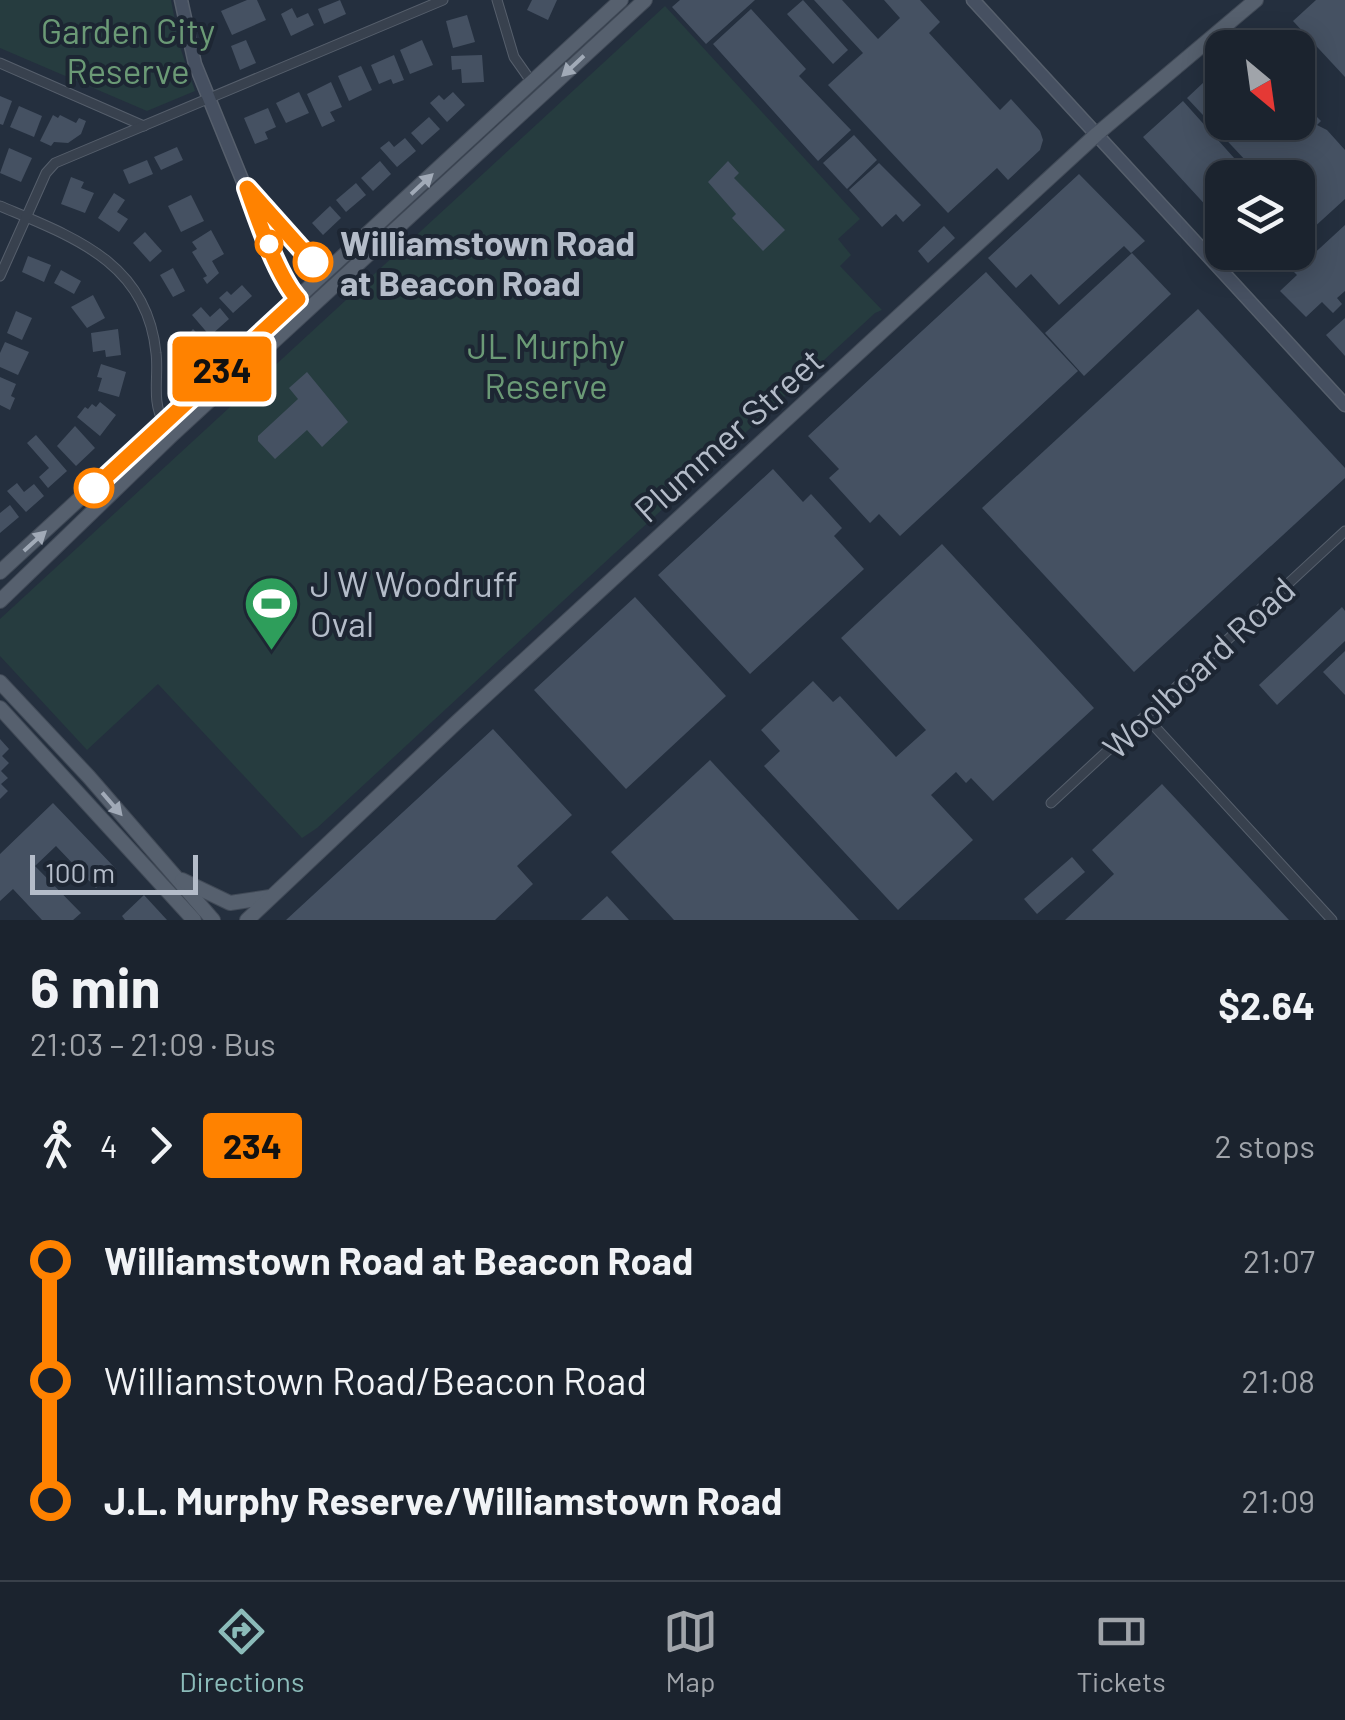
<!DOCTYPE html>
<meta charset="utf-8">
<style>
body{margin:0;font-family:Barlow,sans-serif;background:#242b36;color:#f1f3f6;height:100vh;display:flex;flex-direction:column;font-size:38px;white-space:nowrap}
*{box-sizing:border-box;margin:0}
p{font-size:32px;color:#a0a4aa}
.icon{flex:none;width:55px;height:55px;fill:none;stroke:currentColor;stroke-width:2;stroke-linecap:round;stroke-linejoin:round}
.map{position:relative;height:920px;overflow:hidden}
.side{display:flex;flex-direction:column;background:#1b232e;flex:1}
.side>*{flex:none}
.badge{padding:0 20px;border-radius:8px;font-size:35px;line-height:65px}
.needle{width:65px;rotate:151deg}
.tools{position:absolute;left:1205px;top:30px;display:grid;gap:20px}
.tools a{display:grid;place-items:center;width:110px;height:110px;border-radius:20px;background:#1b232e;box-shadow:0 5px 25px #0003,0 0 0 2px #39404a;font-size:50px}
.scale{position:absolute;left:30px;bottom:25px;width:168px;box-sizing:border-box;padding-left:10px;border:5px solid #b4bcc9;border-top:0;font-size:28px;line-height:35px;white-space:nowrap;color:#b4bcc9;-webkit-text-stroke:8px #1d2633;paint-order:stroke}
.map>.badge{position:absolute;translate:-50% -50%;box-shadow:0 0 0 5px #fff}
.legs{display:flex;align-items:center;gap:15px;height:110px;padding:0 30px;font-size:32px}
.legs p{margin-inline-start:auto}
.headline{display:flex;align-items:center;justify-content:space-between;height:170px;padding:0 30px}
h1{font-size:55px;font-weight:700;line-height:75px}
ul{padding:0 30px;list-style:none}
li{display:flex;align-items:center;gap:35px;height:120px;font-size:38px}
li i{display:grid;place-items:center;width:15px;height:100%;margin:0 12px;background:currentColor}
li i::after{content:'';width:25px;height:25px;margin:-12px;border:8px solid;border-radius:50%;background:#1b232e}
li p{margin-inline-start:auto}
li:first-child i{background:linear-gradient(#0000 50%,currentColor 0)}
li:last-child i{background:linear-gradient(currentColor 50%,#0000 0)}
.menu{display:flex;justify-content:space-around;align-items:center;height:140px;border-top:2px solid #39404a;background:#1b232e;font-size:28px;color:#a0a4aa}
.menu a{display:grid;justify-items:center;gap:5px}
.menu .current{color:#8bbbb9}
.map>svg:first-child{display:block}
.green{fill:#263c3f}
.building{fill:#455162}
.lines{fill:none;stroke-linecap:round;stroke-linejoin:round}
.street-casing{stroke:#565f6c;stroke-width:11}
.secondary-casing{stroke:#565f6c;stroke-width:15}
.primary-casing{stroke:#414a57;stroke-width:16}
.street{stroke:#38414e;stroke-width:9}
.secondary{stroke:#465061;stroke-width:12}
.primary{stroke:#56606e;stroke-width:14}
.oneway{fill:#a1aab7}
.line-1-casing{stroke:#fff;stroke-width:22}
.line-1{stroke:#ff8200;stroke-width:15}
.stop-1-dot{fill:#fff;stroke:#ff8200;stroke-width:5}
.labels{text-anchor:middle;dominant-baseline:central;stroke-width:8;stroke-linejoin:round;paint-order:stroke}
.park-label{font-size:35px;fill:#6b9a76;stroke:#1d2633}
.stop-label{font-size:35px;font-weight:bold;fill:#b4bcc9;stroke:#1d2633;text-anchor:start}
.street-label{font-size:35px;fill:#b4bcc9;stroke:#1d2633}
.poi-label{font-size:35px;fill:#b4bcc9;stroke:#1d2633;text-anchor:start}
</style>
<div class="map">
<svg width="1345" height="920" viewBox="0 0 1345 920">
<rect width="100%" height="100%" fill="#242f3e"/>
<g class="green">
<path d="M0 0H171L180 47 195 91 147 111 0 48Z"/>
<path d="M665 6 860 219 838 239 851 255 840 266 882 310 875 313 317 828 302 838 158 684 87 750 0 656V619Z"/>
</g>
<g class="building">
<path d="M247 0H257L266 20 232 35 221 11Z"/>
<path d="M340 0 346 14 324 24 318 9Z"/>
<path d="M532 0H557L548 20 527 10Z"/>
<path d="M680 0H755L706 44 672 7Z"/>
<path d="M803 0 848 50 833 64 787 14Z"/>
<path d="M814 0H842L878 39 900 18 884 0H920L940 22 929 33 1000 110 1011 99 1040 131 1043 140 1040 150 1008 180 997 168 948 213 828 85 863 53Z"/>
<path d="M1316 0H1345V77L1293 21Z"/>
<path d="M292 8 297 18 308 13 314 25 291 36 281 14Z"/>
<path d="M751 9 806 69 799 76 851 130 818 161 713 44Z"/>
<path d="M467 15 475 42 453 48 446 21Z"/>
<path d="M246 40 256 63 240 70 231 46Z"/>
<path d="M422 40 433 65 410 74 400 50Z"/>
<path d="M394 55 404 80 393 84 391 79 379 84 371 65Z"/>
<path d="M482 55 484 82 462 83 461 69 452 70 451 56Z"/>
<path d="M1222 65V122H1298V98L1321 121 1317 125 1327 130 1345 150V199L1311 230 1298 216V178H1262L1187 98Z"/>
<path d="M361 66 372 90 349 101 338 76Z"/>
<path d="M331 82 342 107 330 112 335 121 322 127 307 94Z"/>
<path d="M299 92 309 113 286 123 276 103Z"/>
<path d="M453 92 465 105 447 122 430 103 439 95 444 100Z"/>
<path d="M0 96 12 101 3 125 0 124Z"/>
<path d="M1183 101 1252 178H1222V223L1143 137Z"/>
<path d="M19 106 42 116 34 137 10 127Z"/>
<path d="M268 108 276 127 265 132 268 139 255 144 244 118Z"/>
<path d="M53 115 58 118 60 115 76 123 79 118 86 121 81 134 68 143 54 142 51 146 40 141Z"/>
<path d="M429 117 440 129 422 145 411 133Z"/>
<path d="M854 135 877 160 847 189 823 163Z"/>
<path d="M405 138 416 151 397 167 380 148 389 141 394 147Z"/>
<path d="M177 147 183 160 161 170 154 157Z"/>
<path d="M9 148 32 158 21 182 0 173Z"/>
<path d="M147 160 153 174 129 184 123 170Z"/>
<path d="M380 161 391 174 373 191 361 178Z"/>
<path d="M728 161 739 173 734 178 785 230 763 251 732 218 736 214 708 182Z"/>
<path d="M879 163 921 205 903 222 896 214 882 227 849 190Z"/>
<path d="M1079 174 1145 241 1131 253 1124 246 1059 305 1031 274 1016 288 988 258Z"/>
<path d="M71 177 84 182 81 188 94 193 85 213 61 204Z"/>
<path d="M356 183 366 195 346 212 336 200Z"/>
<path d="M114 193 125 200 117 212 128 219 119 232 98 218Z"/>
<path d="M191 195 204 221 181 232 168 206Z"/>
<path d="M330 206 341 218 323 235 312 223Z"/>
<path d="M1345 225V291L1337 298 1342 304 1333 313 1322 302 1306 317 1280 291 1297 275 1294 272Z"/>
<path d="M944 226 955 238 928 263 918 251Z"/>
<path d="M211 230 224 254 212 261 219 273 207 284 203 278 207 276 192 252 197 249 192 242Z"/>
<path d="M145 232 162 251 150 262 133 243Z"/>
<path d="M1132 253 1171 294 1084 376 1045 333Z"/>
<path d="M28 256 51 265 44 282 22 272Z"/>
<path d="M173 268 185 291 173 297 160 275Z"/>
<path d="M61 270 81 281 74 294 54 283Z"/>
<path d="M986 272 1078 371 900 536 879 514 870 523 829 478 839 469 808 436Z"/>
<path d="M242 285 252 296 233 313 219 298 227 291 231 295Z"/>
<path d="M93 295 105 318 87 328 71 307Z"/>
<path d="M201 307 210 317 220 308 229 319 210 336 192 315Z"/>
<path d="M1198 309 1345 468V478L1134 672 982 508Z"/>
<path d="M16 311 32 318 22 340 7 333Z"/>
<path d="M1345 318V356L1326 335Z"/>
<path d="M118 329 121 355 106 357 105 350 93 352 91 333Z"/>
<path d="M193 329 208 345 190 362 177 348Z"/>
<path d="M5 342 29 352 18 375 0 367V353Z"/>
<path d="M101 364 126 372 119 397 98 391 102 378 97 377Z"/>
<path d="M307 372 348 422 322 447 307 430 275 459 258 441V436L298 399 289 388Z"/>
<path d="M0 377 16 384 11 396 15 398 10 410 0 405Z"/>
<path d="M100 402 116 415 100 436 77 417 85 407 88 409 92 404 96 407Z"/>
<path d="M75 426 95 448 76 466 57 446Z"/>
<path d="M36 435 67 471 48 488 39 477 49 468 27 443Z"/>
<path d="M773 469 803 502 811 494 842 528 834 536 864 569 750 674 658 575Z"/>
<path d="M17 483 24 492 34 484 44 496 26 512 7 491Z"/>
<path d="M10 505 19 517 0 533V513Z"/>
<path d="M942 544 1094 708 993 801 971 778 966 783 956 772 931 795 973 840 898 910 764 766 780 751 761 730 813 681 833 702 840 696 896 757 926 730 841 638Z"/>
<path d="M635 597 726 696 626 789 534 690Z"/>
<path d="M1342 607 1345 611V641L1277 705 1259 685Z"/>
<path d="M1345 651V695L1323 672Z"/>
<path d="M493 729 572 815 517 866 533 884 495 920H286Z"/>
<path d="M0 739 9 749 2 756 9 763 1 771 8 778 1 784 8 791 0 799Z"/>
<path d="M710 760 859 920H674L611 852Z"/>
<path d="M1162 784 1289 920H1065L1114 874 1092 850Z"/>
<path d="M53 803 116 869 96 888 56 846 35 866 81 913 73 920H42L13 889 0 901V854Z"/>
<path d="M1072 857 1085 872 1037 914 1024 899Z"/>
<path d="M144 895 167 920H125L122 916Z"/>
<path d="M607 896 629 920H581Z"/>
</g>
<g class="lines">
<defs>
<g id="street">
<path d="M497 0 514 57 533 84"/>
<path d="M0 63 144 126"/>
<path d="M0 206C73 237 147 262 156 353 159 376 151 402 164 423"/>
<path d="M0 276 46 173 55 163 443 0"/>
<path d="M1146 717 1332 920"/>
<path d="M1051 803 1345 531"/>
</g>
<g id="secondary">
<path d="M181 0 195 64 263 231 297 299"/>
<path d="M973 0 1345 405"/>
<path d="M255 198 324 274"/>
</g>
<g id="primary">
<path d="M0 572 621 0"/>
<path d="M0 601 174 433 645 0"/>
<path d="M0 682 89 777 213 920"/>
<path d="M0 708 194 920"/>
<path d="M182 880 230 903 270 897"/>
<path d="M247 920 458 721 1097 134 1256 0"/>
</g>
</defs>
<use href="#street" class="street-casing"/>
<use href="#secondary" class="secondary-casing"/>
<use href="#primary" class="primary-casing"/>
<use href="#street" class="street"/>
<use href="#secondary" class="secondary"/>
<use href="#primary" class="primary"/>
</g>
<defs><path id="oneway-solid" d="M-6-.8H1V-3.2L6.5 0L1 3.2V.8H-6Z" transform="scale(2.5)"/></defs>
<g class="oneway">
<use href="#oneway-solid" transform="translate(573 66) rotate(137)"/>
<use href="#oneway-solid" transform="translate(422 184) rotate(-43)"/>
<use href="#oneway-solid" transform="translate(35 541) rotate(-42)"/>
<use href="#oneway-solid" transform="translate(112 804) rotate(49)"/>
</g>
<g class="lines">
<defs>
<path id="line-1" d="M94 488 298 299C278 278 257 217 247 188L313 262"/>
</defs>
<use href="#line-1" class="line-1-casing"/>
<use href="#line-1" class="line-1"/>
</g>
<defs>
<symbol id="stadium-pin" viewBox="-11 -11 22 30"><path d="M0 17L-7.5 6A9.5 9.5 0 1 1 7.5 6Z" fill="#2e9e5b" stroke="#1d2633"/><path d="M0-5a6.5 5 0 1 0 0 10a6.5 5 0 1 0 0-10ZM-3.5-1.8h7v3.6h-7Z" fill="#fff"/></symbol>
</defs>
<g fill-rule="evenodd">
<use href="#stadium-pin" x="240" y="572" width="63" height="86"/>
</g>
<g class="stop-1-dot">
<circle cx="269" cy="244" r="12"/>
<circle cx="313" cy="262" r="18"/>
<circle cx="94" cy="488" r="18"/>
</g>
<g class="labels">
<g class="park-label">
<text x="128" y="30">Garden City<tspan x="128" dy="40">Reserve</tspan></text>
<text x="546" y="345">JL Murphy<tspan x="546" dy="40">Reserve</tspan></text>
</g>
<g class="stop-label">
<text x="340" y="242">Williamstown Road<tspan x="340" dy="40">at Beacon Road</tspan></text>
</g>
<g class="street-label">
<text transform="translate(728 434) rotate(-42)">Plummer Street</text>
<text transform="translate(1198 667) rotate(-43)">Woolboard Road</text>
</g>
<g class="poi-label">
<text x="310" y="583">J W Woodruff<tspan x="310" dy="40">Oval</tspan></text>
</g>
</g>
</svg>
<div class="tools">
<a><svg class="needle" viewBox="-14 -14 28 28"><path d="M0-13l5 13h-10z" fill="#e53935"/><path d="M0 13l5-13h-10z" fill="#a0a4aa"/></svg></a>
<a><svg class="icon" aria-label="layers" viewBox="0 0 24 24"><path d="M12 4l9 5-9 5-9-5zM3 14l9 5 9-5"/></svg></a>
</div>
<div class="scale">100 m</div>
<b class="badge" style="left:222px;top:369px;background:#ff8200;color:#111">234</b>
</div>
<section class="side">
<div class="headline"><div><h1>6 min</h1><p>21:03 – 21:09 · Bus</p></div><b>$2.64</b></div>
<div class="legs"><svg class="icon" aria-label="walk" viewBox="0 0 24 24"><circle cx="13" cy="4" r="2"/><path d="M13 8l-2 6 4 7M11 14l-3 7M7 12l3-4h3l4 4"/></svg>4<svg class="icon" aria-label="forward" viewBox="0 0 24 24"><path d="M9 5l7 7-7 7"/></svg><b class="badge" style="background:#ff8200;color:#111">234</b><p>2 stops</p></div>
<ul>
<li><i style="color:#ff8200"></i><b>Williamstown Road at Beacon Road</b><p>21:07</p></li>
<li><i style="color:#ff8200"></i><span>Williamstown Road/Beacon Road</span><p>21:08</p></li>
<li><i style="color:#ff8200"></i><b>J.L. Murphy Reserve/Williamstown Road</b><p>21:09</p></li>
</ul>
</section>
<nav class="menu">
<a class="current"><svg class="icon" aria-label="directions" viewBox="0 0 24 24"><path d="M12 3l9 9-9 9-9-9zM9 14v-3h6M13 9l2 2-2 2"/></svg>Directions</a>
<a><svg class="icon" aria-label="map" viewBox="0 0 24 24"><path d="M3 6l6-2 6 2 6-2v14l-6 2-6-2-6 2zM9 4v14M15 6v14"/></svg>Map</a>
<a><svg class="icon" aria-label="tickets" viewBox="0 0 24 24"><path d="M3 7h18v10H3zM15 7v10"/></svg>Tickets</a>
</nav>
